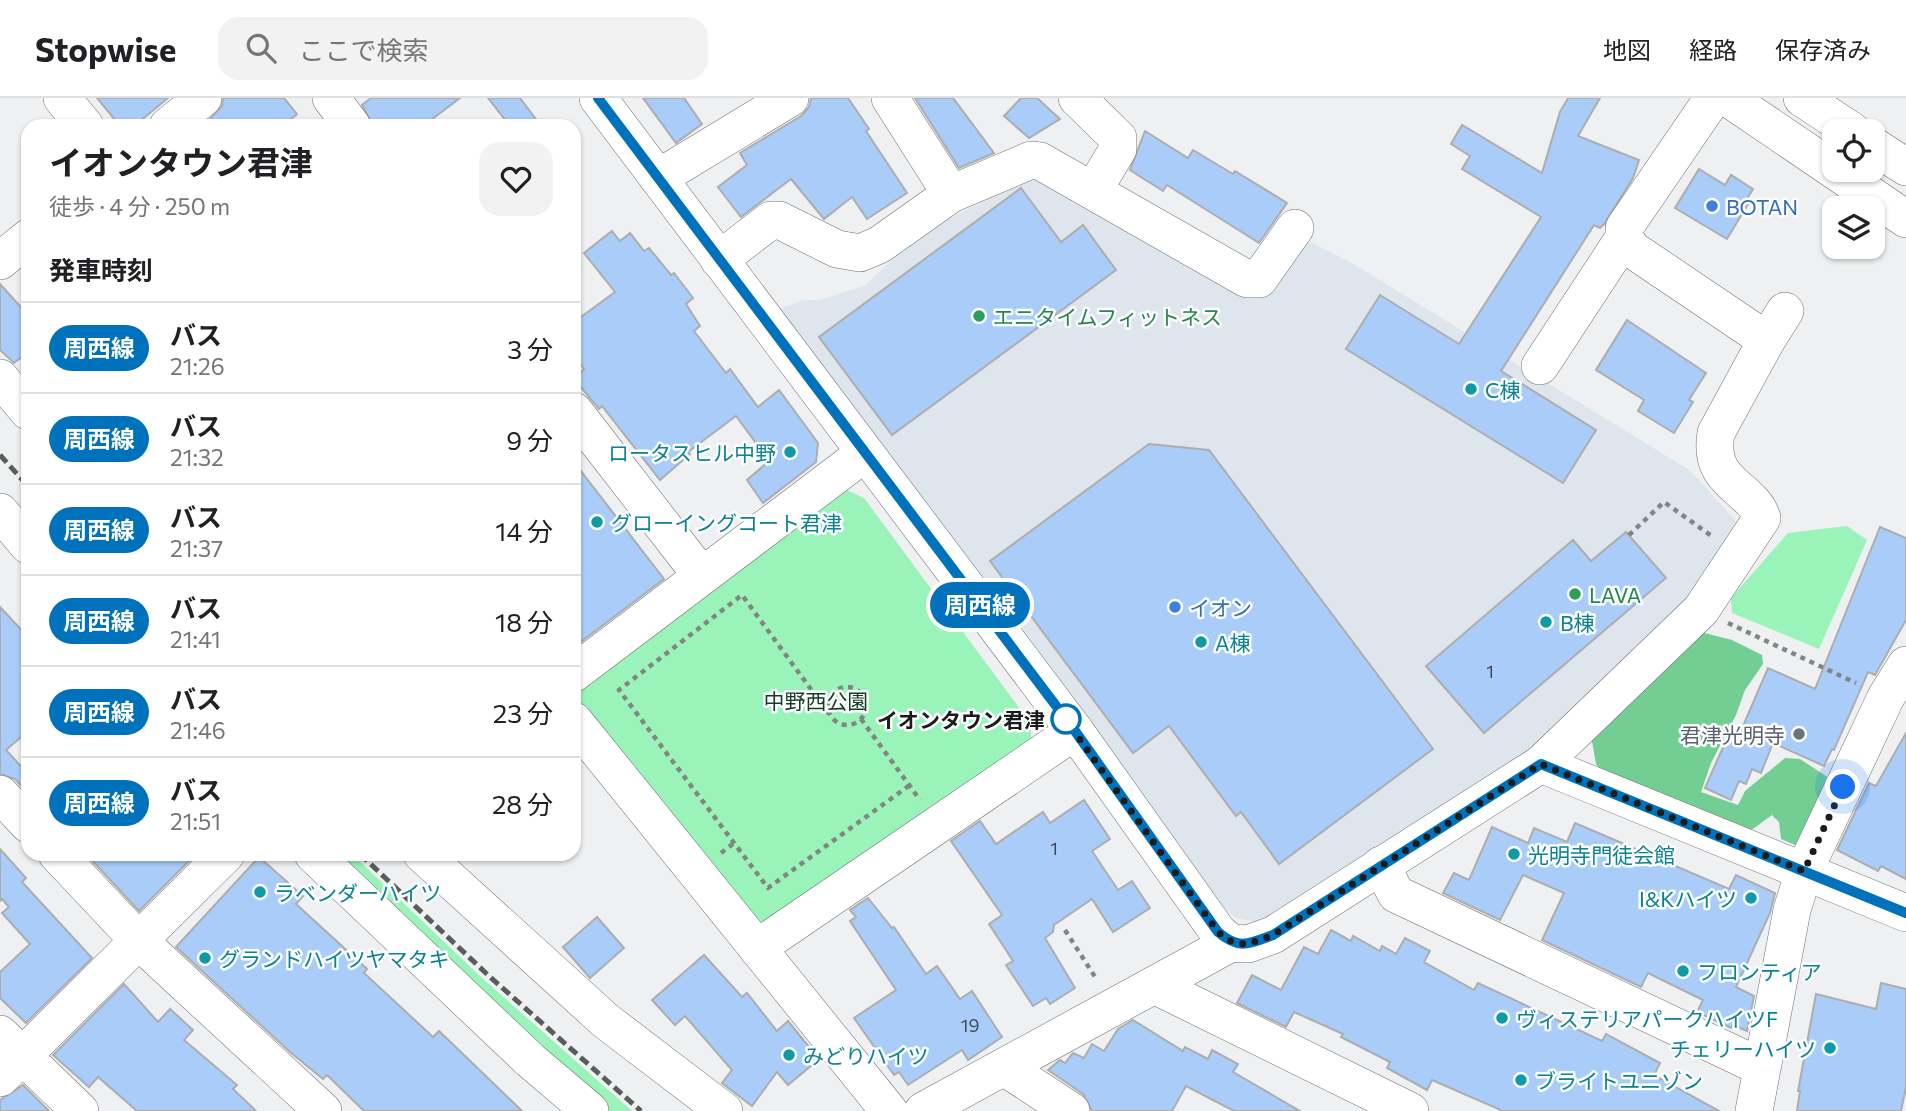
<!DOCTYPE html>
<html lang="ja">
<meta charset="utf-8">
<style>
body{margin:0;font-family:Commissioner,"Noto Sans JP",sans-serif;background:#f2f2f2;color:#202124;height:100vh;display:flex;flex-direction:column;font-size:26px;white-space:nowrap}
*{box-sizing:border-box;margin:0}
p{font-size:23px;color:#757577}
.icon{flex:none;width:38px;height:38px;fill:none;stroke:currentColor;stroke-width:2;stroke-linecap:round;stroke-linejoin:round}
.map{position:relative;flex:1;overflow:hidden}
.sheet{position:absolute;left:21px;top:21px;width:560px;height:742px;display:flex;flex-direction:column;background:#fff;border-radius:21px;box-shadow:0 2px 5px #0004}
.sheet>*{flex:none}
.badge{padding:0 14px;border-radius:23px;font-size:24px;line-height:46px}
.fabs{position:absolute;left:1822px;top:21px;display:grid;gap:14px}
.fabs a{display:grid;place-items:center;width:63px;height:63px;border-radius:14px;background:#fff;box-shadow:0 2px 5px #0004;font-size:35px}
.you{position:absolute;width:35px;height:35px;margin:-18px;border:5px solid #fff;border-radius:50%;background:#1a73e8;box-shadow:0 0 0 10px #1a73e833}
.map>.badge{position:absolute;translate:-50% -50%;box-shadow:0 0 0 4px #fff}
h2{padding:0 28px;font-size:26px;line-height:63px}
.round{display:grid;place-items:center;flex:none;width:74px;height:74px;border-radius:21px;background:#f2f2f2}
.head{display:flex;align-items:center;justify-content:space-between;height:119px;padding:0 28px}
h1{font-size:33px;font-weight:700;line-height:52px}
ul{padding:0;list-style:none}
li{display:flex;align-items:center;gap:21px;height:91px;padding:0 28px;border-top:2px solid #e0e0e0}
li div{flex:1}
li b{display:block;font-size:26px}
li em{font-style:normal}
li .badge{min-width:77px;font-weight:700;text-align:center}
header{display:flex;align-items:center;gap:42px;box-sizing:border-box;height:98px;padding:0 35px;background:#fff;border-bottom:2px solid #e0e0e0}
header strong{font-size:33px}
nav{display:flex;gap:38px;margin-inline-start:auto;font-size:24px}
.search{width:490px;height:63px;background:#f2f2f2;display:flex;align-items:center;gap:18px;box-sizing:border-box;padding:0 24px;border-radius:21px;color:#757577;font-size:26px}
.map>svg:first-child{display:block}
.built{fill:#dfe5ec}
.green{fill:#9af3b8}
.forest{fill:#73ce93}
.building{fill:#a9ccf9;stroke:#acadae;stroke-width:2}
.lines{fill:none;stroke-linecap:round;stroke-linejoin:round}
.minor-casing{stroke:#6f6f70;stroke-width:38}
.path{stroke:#838484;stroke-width:4.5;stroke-dasharray:5 5;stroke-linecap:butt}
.minor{stroke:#fff;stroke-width:37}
.rail{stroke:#5b5c5c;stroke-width:5;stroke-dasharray:10 5;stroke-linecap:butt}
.line-casing{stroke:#fff;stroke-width:16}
.line{stroke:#0072bc;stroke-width:10}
.walk{stroke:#1b1b1b;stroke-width:7;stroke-dasharray:0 12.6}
.shop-dot{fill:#3f7fe0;stroke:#fcfdfe;stroke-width:2.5}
.leisure-dot{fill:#2e9e5b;stroke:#fcfdfe;stroke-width:2.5}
.culture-dot{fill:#0f9aa8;stroke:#fcfdfe;stroke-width:2.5}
.stop-dot{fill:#fff;stroke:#0072bc;stroke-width:3.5}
.worship-dot{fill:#6b7280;stroke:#fcfdfe;stroke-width:2.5}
.labels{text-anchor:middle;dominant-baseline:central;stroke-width:5;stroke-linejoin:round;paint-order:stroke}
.number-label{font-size:18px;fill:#3e4752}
.shop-label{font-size:21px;fill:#366cbe;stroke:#fcfdfe;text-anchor:start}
.leisure-label{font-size:21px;fill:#27864d;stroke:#fcfdfe;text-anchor:start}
.culture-label{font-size:21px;fill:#0d838f;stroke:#fcfdfe;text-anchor:start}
.park-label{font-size:21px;fill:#143b24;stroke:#fcfdfe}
.stop-label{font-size:21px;font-weight:bold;fill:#1b1b1b;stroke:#fcfdfe;text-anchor:end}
.worship-label{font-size:21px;fill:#5b616d;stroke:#fcfdfe;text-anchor:end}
</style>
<header>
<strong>Stopwise</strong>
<div class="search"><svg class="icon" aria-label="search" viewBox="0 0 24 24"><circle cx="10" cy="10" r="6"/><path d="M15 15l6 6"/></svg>ここで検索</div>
<nav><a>地図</a><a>経路</a><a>保存済み</a></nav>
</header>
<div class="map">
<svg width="1906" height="1013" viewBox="0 0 1906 1013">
<rect width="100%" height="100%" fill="#eff0f1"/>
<path class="built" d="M1039 81 1256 197 1297 147 1311 144 1355 167 1691 373 1741 429 1688 505 1528 655 1265 825 1235 820 1222 807 778 221 782 210 803 202H820L866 187 904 150 933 129 1025 82Z"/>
<g class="green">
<path d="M832 391 847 392 864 400 1026 619 1031 631V641L771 824 758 825 751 821 574 601V593Z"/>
<path d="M1847 428 1867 442 1819 551 1732 515 1731 500 1788 435Z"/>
<path d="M325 756H352L481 879 632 1013H608L523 942Z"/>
</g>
<path class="forest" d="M1693 532 1732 542 1762 557 1763 566 1745 592 1736 617 1711 665 1701 694 1738 707 1745 693 1785 660 1800 661 1832 682 1807 739 1795 747 1781 741 1779 724 1772 717 1753 731 1735 734 1607 680 1596 666 1589 626Z"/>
<g class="building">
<path d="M97 0H168L134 28H120Z"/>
<path d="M223 0H284L297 16 283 28H208L206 25 222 8Z"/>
<path d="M371 0H460L423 28H373L362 7Z"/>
<path d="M488 0H520L541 28H510Z"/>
<path d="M643 0H684L702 26 676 45Z"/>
<path d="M811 0H848L869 31 866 33 907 95 867 121 852 99 824 121 791 81 741 119 718 89 747 67 740 55 801 18 809 9Z"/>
<path d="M915 0H953L994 55 959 70Z"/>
<path d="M1021 0H1037L1060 21 1029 40 1004 18Z"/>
<path d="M1568 0H1600L1578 38 1639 62 1633 80 1604 126 1600 130 1594 127 1501 273 1596 332 1563 385 1346 251 1380 197 1459 246 1541 119 1462 71 1470 58 1451 46 1462 27 1542 75 1560 14Z"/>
<path d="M1145 33 1188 60 1193 52 1233 76 1235 73 1287 105 1259 145 1167 87 1163 93 1130 72Z"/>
<path d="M1699 71 1725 87 1731 77 1753 91 1745 104 1748 106 1727 141 1675 110Z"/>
<path d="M1021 90 1061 144 1083 127 1116 172 892 337 819 239Z"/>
<path d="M612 133 620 143 630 135 644 153 649 150 671 177 674 175 693 200 686 206 700 228 694 233 726 275 730 271 758 309 779 292 818 345 816 364 763 405 747 382 769 363 736 318 688 354 690 356 660 382 602 308 599 311 574 281 584 271 574 257V224L615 194 584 155Z"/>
<path d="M0 186 28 217V254L14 265 0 252Z"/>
<path d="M1627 222 1706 275 1689 302 1693 304 1674 335 1638 313 1644 302 1596 272Z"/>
<path d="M1149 346 1209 352 1433 651 1279 766 1241 714 1236 718 1169 628 1133 655 990 463Z"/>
<path d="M574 364 664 481 574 549Z"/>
<path d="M1880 429 1906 440V522L1875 577 1868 574 1834 652 1832 651 1824 668 1773 645 1761 675 1752 671 1746 686 1739 683 1731 702 1705 690 1728 638 1737 642 1768 570 1815 591Z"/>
<path d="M1626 434 1666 480 1484 635 1426 568 1573 442 1591 463Z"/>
<path d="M0 509 28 539V633L6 652 28 676V695L15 681 0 676Z"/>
<path d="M1906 635V781L1881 768 1878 773 1837 752 1869 685 1876 688Z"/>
<path d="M1084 702 1110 741 1092 753 1118 792 1132 783 1150 810 1113 834 1092 801 1054 827 1053 834 1045 840 1075 890 1050 906 1046 900 1033 908 1006 867 1013 863 989 826 1002 817 951 743 980 723 996 746 1043 714 1050 725Z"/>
<path d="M1575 725 1729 791 1736 777 1775 795 1770 815 1736 889 1754 898 1747 933 1733 927 1731 930 1697 914 1703 902 1648 875 1641 889 1542 842 1564 795 1523 777 1500 822 1443 795 1454 775 1469 782 1492 729 1528 745 1534 730 1567 744Z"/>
<path d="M0 751 26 780 22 784 92 860 26 925 0 900V874L30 846 2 815 9 809 2 801 0 803Z"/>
<path d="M86 756H196L139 813Z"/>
<path d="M259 759 303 798 296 806 367 871 364 875 433 939 439 933 522 1013H364L327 977 323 981 290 954 176 849Z"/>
<path d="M868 800 892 830 894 829 926 876 937 868 960 901 972 893 1002 939 968 962 962 952 908 987 899 974 894 977 854 920 896 892 850 823 856 819 850 812Z"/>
<path d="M597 819 624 850 590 880 563 849Z"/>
<path d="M1331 832 1351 843 1353 838 1380 853 1382 848 1396 856 1405 840 1430 853 1424 864 1474 892 1478 885 1602 943 1606 936 1660 965 1654 977 1719 1013H1503L1432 982 1427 992 1387 970 1390 964 1341 939 1343 936 1294 914 1286 929 1237 905 1252 877 1281 892 1304 849 1318 856Z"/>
<path d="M704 857 742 899 747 895 777 933 788 923 819 961 788 987 777 974 752 1008 722 985 732 972 685 918 675 927 652 902Z"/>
<path d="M1881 885 1906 891V989L1901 1013H1797L1800 993H1798L1816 896 1876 911Z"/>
<path d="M124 886 158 924 170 911 193 932 184 942 237 987 233 991 256 1013H137L98 979 89 989 53 957Z"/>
<path d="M1133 922 1183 953 1185 949 1208 961 1212 952 1238 966 1233 974 1300 1013H1234L1186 988 1172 1013H1092L1083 996 1048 972 1060 962 1065 965 1073 955 1084 960 1092 946 1104 953 1118 931Z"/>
<path d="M23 987 49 1013H0V1002Z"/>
</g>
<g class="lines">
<defs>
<g id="minor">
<path d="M62 0 85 28"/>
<path d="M331 0 352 28"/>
<path d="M598 0 1075 633 1218 834 1231 845"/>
<path d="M890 0 951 96"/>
<path d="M1077 0 1118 40V51L1093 93"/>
<path d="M1728 0 1906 121"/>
<path d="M1802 0 1852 33"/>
<path d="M168 28 203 0"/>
<path d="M1872 47 1906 69"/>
<path d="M658 80 790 0"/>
<path d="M719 162 771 122H779L837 151 860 155 879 147 951 96 1031 62 1040 63 1247 181H1259L1295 130"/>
<path d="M0 163 28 140"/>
<path d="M1765 245 1785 213"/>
<path d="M1540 268 1624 140"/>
<path d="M0 280 28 313"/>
<path d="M574 313 701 477"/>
<path d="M0 414 28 447"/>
<path d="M574 575 865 355"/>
<path d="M574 623 889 1013"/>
<path d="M1541 666 1906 815"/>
<path d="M0 696 28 726"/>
<path d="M57 756 139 843 323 1013"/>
<path d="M313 756 530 962 590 1013"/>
<path d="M422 756 606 923 724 1013"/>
<path d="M1381 767 1396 796 1761 969"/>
<path d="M757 850 1075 633"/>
<path d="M1154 887 1410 1013"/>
<path d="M0 936 80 1013"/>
<path d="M1004 969 1071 1013"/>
<path d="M0 980 226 756"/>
<path d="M923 1013 1231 845 1248 846 1273 837 1541 666 1701 512 1762 420C1752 388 1707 387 1716 335L1765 245 1756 235 1633 152 1624 140V130L1713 0"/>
<path d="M1754 1013 1792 812 1804 773 1886 599 1906 567"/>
</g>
</defs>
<use href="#minor" class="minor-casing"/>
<g class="path">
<path d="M1629 437 1664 404 1713 439"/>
<path d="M1728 525 1856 585"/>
<circle cx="847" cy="608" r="19"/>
<path d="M829 616 742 497 619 592 768 790 910 687"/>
<path d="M861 621 920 702"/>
<path d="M721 755 734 745"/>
<path d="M1065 832 1097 882"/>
</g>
<use href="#minor" class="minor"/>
<g class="rail">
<path d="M0 357 28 388"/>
<path d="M360 756 489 878 641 1013"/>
</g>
</g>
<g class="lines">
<defs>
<path id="line" d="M598 0 1075 633 1218 834C1239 852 1249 846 1273 837L1541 666 1906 815"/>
</defs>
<use href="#line" class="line-casing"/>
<use href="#line" class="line"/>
<path class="walk" d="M1066 621 1058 611 1218 834C1239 852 1249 846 1273 837L1541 666 1804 773 1843 689"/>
</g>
<g class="shop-dot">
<circle cx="1712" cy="108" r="7"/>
<circle cx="1175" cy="509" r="7"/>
</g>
<g class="leisure-dot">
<circle cx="979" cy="218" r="7"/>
<circle cx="1575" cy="496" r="7"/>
</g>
<g class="culture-dot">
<circle cx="1471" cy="291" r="7"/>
<circle cx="790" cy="354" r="7"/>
<circle cx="597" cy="424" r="7"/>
<circle cx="1546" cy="524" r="7"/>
<circle cx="1201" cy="544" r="7"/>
<circle cx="1514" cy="756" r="7"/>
<circle cx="260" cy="794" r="7"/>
<circle cx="1751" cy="800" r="7"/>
<circle cx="205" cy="860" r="7"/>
<circle cx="1683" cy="873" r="7"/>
<circle cx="1502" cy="920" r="7"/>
<circle cx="1830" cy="950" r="7"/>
<circle cx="789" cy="957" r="7"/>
<circle cx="1521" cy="982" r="7"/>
</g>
<circle class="stop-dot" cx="1066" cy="621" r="14"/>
<circle class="worship-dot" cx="1799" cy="636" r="7"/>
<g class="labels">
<g class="number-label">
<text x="1490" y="573">1</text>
<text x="1054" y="750">1</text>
<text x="970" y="927">19</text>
</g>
<g class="shop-label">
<text x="1726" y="108">BOTAN</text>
<text x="1189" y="509">イオン</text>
</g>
<g class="leisure-label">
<text x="993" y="218">エニタイムフィットネス</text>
<text x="1589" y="496">LAVA</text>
</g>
<g class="culture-label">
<text x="1485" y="291">C棟</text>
<text x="776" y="354" text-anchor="end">ロータスヒル中野</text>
<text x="611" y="424">グローイングコート君津</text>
<text x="1560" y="524">B棟</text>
<text x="1215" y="544">A棟</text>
<text x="1528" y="756">光明寺門徒会館</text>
<text x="274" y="794">ラベンダーハイツ</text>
<text x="1737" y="800" text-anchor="end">I&amp;Kハイツ</text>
<text x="219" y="860">グランドハイツヤマタキ</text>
<text x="1697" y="873">フロンティア</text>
<text x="1516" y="920">ヴィステリアパークハイツF</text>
<text x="1816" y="950" text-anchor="end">チェリーハイツ</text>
<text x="803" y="957">みどりハイツ</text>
<text x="1535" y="982">ブライトユニゾン</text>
</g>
<g class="park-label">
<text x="816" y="602">中野西公園</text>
</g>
<g class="stop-label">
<text x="1045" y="621">イオンタウン君津</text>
</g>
<g class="worship-label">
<text x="1785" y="636">君津光明寺</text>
</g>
</g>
</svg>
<div class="fabs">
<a><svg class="icon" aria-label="locate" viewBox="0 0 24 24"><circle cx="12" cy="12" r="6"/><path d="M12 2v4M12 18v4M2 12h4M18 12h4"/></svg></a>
<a><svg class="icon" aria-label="layers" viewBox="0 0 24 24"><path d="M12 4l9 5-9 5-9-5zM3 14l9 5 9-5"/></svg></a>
</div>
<div class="you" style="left:1843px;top:689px"></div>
<b class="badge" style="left:980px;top:507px;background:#0072bc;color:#fff">周西線</b>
<section class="sheet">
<div class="head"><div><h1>イオンタウン君津</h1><p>徒歩 · 4 分 · 250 m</p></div><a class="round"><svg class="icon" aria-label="heart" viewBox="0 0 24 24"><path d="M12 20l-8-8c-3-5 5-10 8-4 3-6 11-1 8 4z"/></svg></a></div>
<h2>発車時刻</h2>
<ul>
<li><span class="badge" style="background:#0072bc;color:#fff">周西線</span><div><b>バス</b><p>21:26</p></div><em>3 分</em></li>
<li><span class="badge" style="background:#0072bc;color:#fff">周西線</span><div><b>バス</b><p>21:32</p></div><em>9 分</em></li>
<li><span class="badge" style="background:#0072bc;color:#fff">周西線</span><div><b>バス</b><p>21:37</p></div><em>14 分</em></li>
<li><span class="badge" style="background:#0072bc;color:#fff">周西線</span><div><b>バス</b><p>21:41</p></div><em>18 分</em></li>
<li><span class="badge" style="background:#0072bc;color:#fff">周西線</span><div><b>バス</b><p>21:46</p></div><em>23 分</em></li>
<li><span class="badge" style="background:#0072bc;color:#fff">周西線</span><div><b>バス</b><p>21:51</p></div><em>28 分</em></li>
</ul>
</section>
</div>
